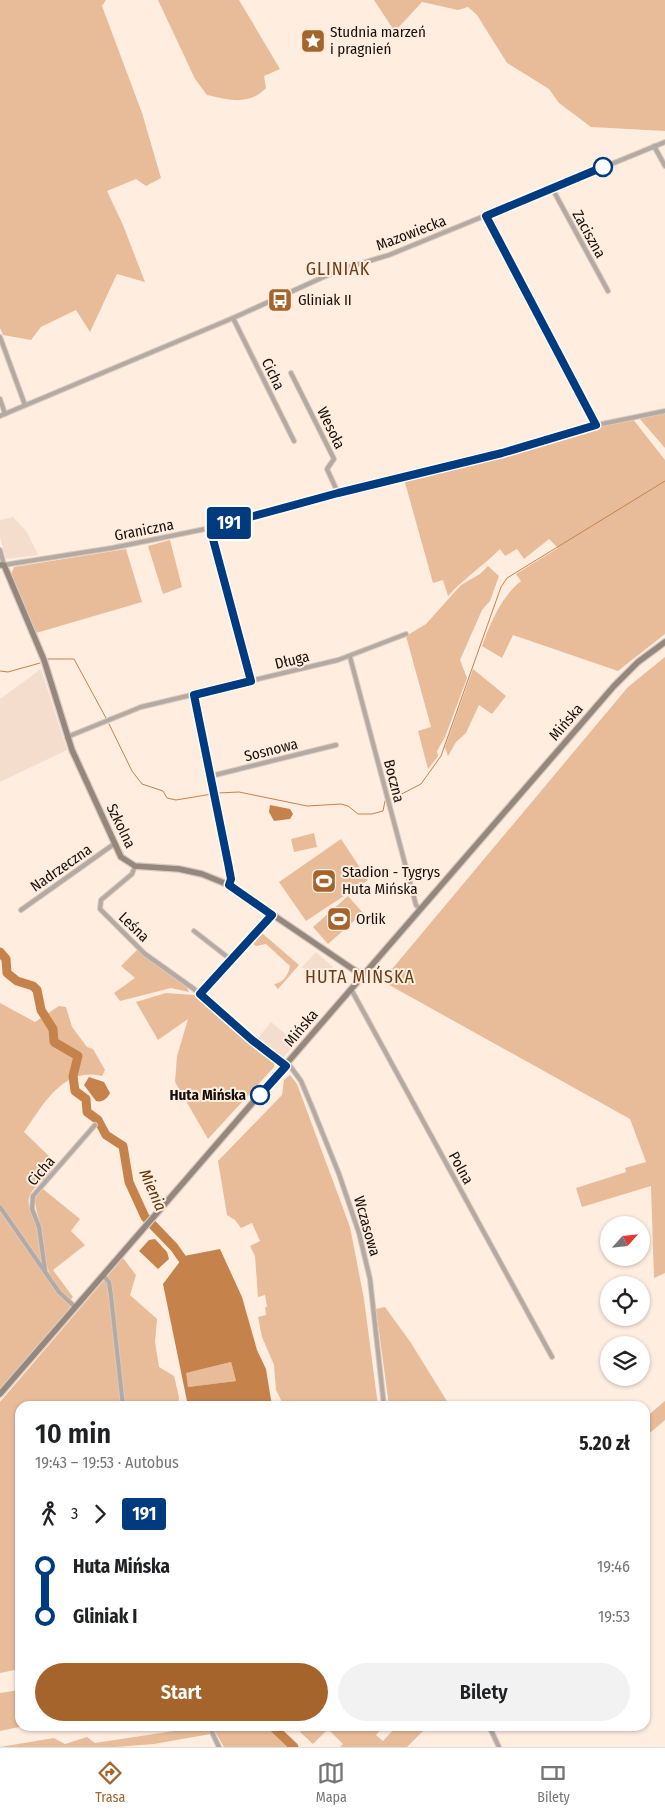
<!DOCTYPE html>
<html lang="pl">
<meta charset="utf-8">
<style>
body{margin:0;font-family:"Fira Sans Condensed",sans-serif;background:#f2f2f2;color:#202124;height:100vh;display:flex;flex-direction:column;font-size:19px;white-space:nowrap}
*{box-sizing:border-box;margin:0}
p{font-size:16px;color:#757577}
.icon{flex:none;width:28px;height:28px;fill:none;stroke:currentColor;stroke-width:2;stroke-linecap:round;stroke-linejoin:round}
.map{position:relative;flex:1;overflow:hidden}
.panel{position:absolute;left:15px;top:1401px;width:635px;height:330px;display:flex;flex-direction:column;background:#fff;border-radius:15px;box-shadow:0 1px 4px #0004}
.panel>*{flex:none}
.badge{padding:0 10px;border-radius:4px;font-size:18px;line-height:32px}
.needle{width:32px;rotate:63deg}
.fabs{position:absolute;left:600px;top:1216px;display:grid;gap:10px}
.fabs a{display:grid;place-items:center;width:50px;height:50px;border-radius:50%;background:#fff;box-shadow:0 1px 4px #0004;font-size:25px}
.map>.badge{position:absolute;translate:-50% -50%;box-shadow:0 0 0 2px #fff}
.legs{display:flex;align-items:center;gap:8px;height:55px;padding:0 20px;font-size:16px}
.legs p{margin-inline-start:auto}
.head{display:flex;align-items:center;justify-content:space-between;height:85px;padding:0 20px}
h1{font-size:28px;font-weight:600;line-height:38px}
.action{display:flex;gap:10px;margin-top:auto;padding:10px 20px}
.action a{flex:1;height:58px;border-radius:30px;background:#a4642c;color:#fff;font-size:20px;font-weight:600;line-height:58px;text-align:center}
.action a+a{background:#f2f2f2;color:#202124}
ul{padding:0 20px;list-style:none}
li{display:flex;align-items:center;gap:18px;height:50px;font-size:19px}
li i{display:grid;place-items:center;width:8px;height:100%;margin:0 6px;background:currentColor}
li i::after{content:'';width:12px;height:12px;margin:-6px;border:4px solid;border-radius:50%;background:#fff}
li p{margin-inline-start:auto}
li:first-child i{background:linear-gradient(#0000 50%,currentColor 0)}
li:last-child i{background:linear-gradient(currentColor 50%,#0000 0)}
.dock{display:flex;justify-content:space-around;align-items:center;height:70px;border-top:1px solid #e0e0e0;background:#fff;font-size:14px;color:#757577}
.dock a{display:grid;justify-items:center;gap:2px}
.dock .on{color:#a4642c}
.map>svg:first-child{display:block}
.built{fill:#f4ddcc}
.green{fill:#e9bc99}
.water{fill:#c5834b;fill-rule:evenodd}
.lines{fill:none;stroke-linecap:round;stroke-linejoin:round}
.stream{stroke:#c5834b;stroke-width:1}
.river{stroke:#c5834b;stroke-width:9}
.street-casing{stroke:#dac9be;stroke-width:6}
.secondary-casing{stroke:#dac9be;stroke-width:8}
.street{stroke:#b3aaa3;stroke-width:4}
.secondary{stroke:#94877d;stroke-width:5.5}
.line-1-casing{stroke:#fff;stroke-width:11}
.line-1{stroke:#003b80;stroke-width:8}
.stop-1-dot{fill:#fff;stroke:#003b80;stroke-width:2.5}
.labels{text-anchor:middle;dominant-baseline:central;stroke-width:4;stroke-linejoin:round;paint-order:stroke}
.poi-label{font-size:15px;fill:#150e09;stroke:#ffede0;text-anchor:start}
.street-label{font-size:15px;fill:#150e09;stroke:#ffede0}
.stop-label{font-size:15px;font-weight:bold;fill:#150e09;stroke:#ffede0;text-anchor:end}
.water-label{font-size:16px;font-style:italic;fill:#5d3103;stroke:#ffede0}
.quarter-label{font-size:18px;letter-spacing:1px;fill:#693e17;stroke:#ffede0}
</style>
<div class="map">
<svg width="665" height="1747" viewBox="0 0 665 1747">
<rect width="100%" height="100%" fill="#ffede0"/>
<g class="built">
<path d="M13 517 27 532 38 555 6 559 0 537V520Z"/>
<path d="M41 669 67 750 0 782V699Z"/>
<path d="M316 952 333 967 320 982 302 967Z"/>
<path d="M271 1022 296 1043 282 1059 258 1038Z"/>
</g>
<g class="green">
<path d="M0 0H106L102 6 142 113 161 178 146 186 136 179 107 191 123 225 145 282 117 274 90 332 76 310 41 327 31 340 3 335 0 328Z"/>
<path d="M158 0H239L280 69 264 76 266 88C249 106 229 100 207 95L195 79Z"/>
<path d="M374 0H665V131L591 127 559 103 549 89 507 63 477 15 468 7 458 10 422 2 398 28 393 29Z"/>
<path d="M665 412V448L639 418Z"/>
<path d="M632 418 665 460V634L618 671 513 635 502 658 482 646C491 622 501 597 521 581L516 574 558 548 549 539 524 559 517 549 505 556 500 549C483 566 463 579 448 596L443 580 433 583 404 479 505 455 596 427Z"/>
<path d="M170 540 182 587 163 594 148 546Z"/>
<path d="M126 549 142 602 36 633 11 574 14 567Z"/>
<path d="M488 566 499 576 490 601 482 610 460 660 467 678 445 737 437 751 438 756 428 769 418 731 431 727 406 636 426 624 461 585 480 574Z"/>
<path d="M665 657V1273L654 1278 651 1186 582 1207 576 1188 626 1172 625 1168 646 1162 630 1119 382 981 628 687Z"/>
<path d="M473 669 506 696 492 714 479 705 466 733 456 742 448 756 445 747Z"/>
<path d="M314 833 317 847 294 852 291 839Z"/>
<path d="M341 839 368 880 306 921 279 882Z"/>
<path d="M348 896 363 913 328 944 313 927Z"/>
<path d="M262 933 299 965 278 989 274 984C283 983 289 974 290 966L266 944 256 946 253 944Z"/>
<path d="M138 949 186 985 189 992 171 988 120 1001 114 993 135 978 121 966Z"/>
<path d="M166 993 194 995 274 1063V1067L208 1139 175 1082 177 1056 188 1019 158 1040 136 1002Z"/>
<path d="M0 1003 35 1022 59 1006 66 1007 72 1027 87 1047 93 1049 105 1070 102 1076C63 1066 43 1105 24 1132L54 1161C51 1180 37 1181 30 1195 25 1206 35 1219 37 1229 45 1266 41 1281 73 1307L0 1390Z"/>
<path d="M290 1075 297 1084 350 1227 364 1299 378 1406H284L276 1390 274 1365 262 1337 258 1317 266 1315 265 1307H267L265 1295 258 1297 255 1256 250 1246 260 1241 252 1223 241 1228 235 1220 227 1215 218 1161 282 1095 284 1080Z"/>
<path d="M43 1189 80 1219 71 1231 85 1245 53 1270 73 1297 70 1300C44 1282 46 1256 41 1228 39 1217 35 1209 35 1198Z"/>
<path d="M123 1258 136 1275 130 1295 157 1319 155 1342 159 1367 174 1376 179 1397 178 1406H20V1669L0 1673V1402Z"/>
<path d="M385 1307 411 1343 450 1406H389L376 1309Z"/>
<path d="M231 1362 236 1381 188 1387 185 1373Z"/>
<path d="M665 1401V1420L645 1437V1418Z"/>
<path d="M20 1690V1726H24L0 1731V1693Z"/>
<path d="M187 1726H268L289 1747H224L216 1733 154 1744 115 1747H0L54 1738 65 1744 87 1737 95 1743 187 1729Z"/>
<path d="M306 1726H384L376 1735 383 1741 397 1726H428L407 1747H340L343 1744 328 1729 313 1744 300 1732Z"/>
</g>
<g class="water">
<path d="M270 805 290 809 293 814 290 819 274 821 269 812Z"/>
<path d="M89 1077 104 1082 110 1093C108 1098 102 1103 96 1101L84 1085Z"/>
<path d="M155 1239 167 1252 169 1259 158 1269 139 1251 149 1240Z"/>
<path d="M220 1249 242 1297 257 1350 266 1369 272 1406H188L163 1284 184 1256ZM231 1362 236 1381 188 1387 186 1373Z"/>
</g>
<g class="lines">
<g class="stream">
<path d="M48 659H74L106 718"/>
<path d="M0 671 8 672 40 663"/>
<path d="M109 724 132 771 142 784 163 791 167 798 176 800 212 794"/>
<path d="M218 793 239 792 307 806 341 804 348 806 358 814H372L383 811 385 801"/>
<path d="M392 799 421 784 441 756 501 587 507 578 665 481"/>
</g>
<g class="river">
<path d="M0 952 6 959 7 973 17 981 33 986 37 990 41 1010 53 1029 54 1042 78 1056 73 1076 75 1091 86 1099 87 1112 98 1120 106 1135 123 1146 129 1182 145 1217 174 1247 188 1267"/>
<path d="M272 1726 294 1747"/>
</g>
<defs>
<g id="street">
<path d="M654 146 665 166"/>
<path d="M552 188 608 291"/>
<path d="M486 215 596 425"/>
<path d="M233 318 294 441"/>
<path d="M0 337 25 405"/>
<path d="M291 373 334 459 327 469 338 493"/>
<path d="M0 399 5 414"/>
<path d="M0 416 233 318 339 270 389 255 665 142"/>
<path d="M210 528 251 681"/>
<path d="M0 550 4 565 10 564 112 548 210 528 338 493 502 453 592 426 665 411"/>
<path d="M350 657 416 905 420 909"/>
<path d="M194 695 228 863 231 879 229 885"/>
<path d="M67 737 141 707 338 660 406 634"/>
<path d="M211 776 336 745"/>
<path d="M135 866 132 874 101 900 100 909 145 954 201 994"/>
<path d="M21 910 114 844"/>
<path d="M272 915 201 994 282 1064 290 1066 301 1081 312 1107 339 1174 359 1233 370 1279 384 1406"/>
<path d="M194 931 230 959"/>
<path d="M351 989 552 1357"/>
<path d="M0 1207 59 1292 75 1307"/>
<path d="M45 1270 39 1227 32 1209 33 1196 95 1125"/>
<path d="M103 1275 109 1282 111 1296 123 1406"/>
<path d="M209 1726 219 1747"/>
<path d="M489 1726 499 1747"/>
</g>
<g id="secondary">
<path d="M0 565H4L44 660 72 750 121 857 135 866 179 869 202 874 229 885 363 976"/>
<path d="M0 1394 614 686 638 662 665 642"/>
</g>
</defs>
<use href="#street" class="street-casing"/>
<use href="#secondary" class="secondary-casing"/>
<use href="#street" class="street"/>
<use href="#secondary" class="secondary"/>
</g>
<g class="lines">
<defs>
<path id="line-1" d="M260 1095 286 1066 252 1040 200 994 272 915 229 885 231 879 228 863 194 695 251 681 210 528 338 493 502 453 596 425 486 216 603 167"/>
</defs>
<use href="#line-1" class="line-1-casing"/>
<use href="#line-1" class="line-1"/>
</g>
<defs>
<symbol id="sight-square" viewBox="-11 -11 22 22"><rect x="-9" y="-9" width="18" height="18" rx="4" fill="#a4642c" stroke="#ffede0"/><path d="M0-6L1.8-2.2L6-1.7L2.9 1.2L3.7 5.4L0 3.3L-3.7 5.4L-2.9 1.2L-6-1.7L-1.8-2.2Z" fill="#fff"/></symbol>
<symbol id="bus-square" viewBox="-11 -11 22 22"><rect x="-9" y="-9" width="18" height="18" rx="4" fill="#a4642c" stroke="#ffede0"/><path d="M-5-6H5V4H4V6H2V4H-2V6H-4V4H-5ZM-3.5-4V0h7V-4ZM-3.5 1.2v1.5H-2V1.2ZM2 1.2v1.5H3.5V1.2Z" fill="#fff"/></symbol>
<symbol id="stadium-square" viewBox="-11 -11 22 22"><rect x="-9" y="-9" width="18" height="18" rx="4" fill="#a4642c" stroke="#ffede0"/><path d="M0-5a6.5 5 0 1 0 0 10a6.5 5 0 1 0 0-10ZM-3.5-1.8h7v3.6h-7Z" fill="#fff"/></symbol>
</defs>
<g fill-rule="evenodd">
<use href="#sight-square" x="299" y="27" width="28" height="28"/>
<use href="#bus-square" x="266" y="286" width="28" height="28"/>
<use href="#stadium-square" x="310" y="867" width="28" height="28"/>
<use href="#stadium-square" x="325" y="905" width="28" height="28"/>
</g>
<g class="stop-1-dot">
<circle cx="603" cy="167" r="9"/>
<circle cx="260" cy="1095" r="9"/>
</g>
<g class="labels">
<g class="poi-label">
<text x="330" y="32">Studnia marzeń<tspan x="330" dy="17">i pragnień</tspan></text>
<text x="298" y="300">Gliniak II</text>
<text x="342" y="872">Stadion - Tygrys<tspan x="342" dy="17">Huta Mińska</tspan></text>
<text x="356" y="919">Orlik</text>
</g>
<g class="street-label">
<text transform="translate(411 233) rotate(-21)">Mazowiecka</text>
<text transform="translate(589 234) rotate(61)">Zaciszna</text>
<text transform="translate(273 374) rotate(64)">Cicha</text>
<text transform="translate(331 428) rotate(64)">Wesoła</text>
<text transform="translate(144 530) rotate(-11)">Graniczna</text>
<text transform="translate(292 660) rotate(-14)">Długa</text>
<text transform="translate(566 722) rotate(-49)">Mińska</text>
<text transform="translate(271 750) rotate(-14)">Sosnowa</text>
<text transform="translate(394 781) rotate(76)">Boczna</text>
<text transform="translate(121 826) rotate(64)">Szkolna</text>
<text transform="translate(61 868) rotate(-35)">Nadrzeczna</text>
<text transform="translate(134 927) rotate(44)">Leśna</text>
<text transform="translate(301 1028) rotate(-50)">Mińska</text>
<text transform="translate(461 1168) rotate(61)">Polna</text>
<text transform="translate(41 1171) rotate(-49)">Cicha</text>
<text transform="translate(367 1226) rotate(74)">Wczasowa</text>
</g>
<g class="stop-label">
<text x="246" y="1095">Huta Mińska</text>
</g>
<g class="water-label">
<text transform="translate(153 1190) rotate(66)">Mienia</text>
</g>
<g class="quarter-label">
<text x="338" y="269">GLINIAK</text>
<text x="360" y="977">HUTA MIŃSKA</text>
</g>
</g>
</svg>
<div class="fabs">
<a><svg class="needle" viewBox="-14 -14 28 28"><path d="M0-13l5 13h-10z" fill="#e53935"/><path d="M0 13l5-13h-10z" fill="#757577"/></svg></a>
<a><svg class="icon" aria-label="locate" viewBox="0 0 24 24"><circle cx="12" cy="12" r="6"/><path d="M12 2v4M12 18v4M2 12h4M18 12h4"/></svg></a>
<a><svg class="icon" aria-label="layers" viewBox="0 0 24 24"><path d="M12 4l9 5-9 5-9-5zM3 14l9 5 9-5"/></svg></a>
</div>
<b class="badge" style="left:229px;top:523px;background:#003b80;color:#fff">191</b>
<section class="panel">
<div class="head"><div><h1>10 min</h1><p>19:43 – 19:53 · Autobus</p></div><b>5.20 zł</b></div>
<div class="legs"><svg class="icon" aria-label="walk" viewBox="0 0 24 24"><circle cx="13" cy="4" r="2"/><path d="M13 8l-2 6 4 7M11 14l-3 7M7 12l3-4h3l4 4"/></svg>3<svg class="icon" aria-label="forward" viewBox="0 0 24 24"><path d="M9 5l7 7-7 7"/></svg><b class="badge" style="background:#003b80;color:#fff">191</b></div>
<ul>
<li><i style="color:#003b80"></i><b>Huta Mińska</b><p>19:46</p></li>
<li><i style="color:#003b80"></i><b>Gliniak I</b><p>19:53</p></li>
</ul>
<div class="action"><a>Start</a><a>Bilety</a></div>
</section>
</div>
<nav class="dock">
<a class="on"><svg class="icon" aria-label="directions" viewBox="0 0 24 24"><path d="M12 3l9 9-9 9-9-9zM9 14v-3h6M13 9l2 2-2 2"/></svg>Trasa</a>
<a><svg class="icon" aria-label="map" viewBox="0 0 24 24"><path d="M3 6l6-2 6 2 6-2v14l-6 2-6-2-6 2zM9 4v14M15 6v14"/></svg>Mapa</a>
<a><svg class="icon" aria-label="tickets" viewBox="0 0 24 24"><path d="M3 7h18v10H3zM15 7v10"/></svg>Bilety</a>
</nav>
